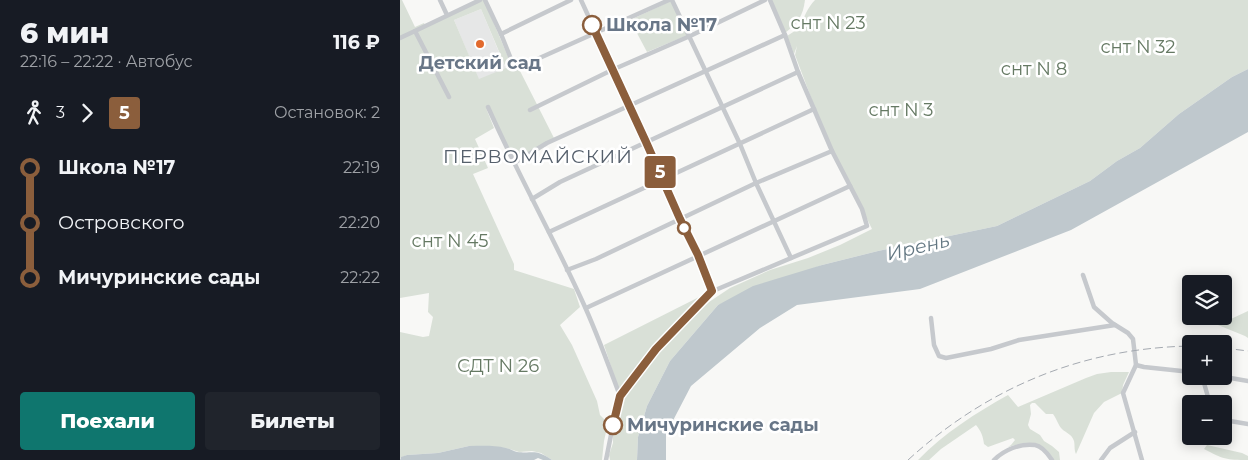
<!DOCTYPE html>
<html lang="ru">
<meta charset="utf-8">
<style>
body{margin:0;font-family:Montserrat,sans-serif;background:#20242c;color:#f1f3f6;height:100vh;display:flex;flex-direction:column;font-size:19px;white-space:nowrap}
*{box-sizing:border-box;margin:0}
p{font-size:16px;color:#9ea1a6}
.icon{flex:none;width:28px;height:28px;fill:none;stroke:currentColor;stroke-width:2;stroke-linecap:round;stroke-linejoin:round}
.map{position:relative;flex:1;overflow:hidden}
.drawer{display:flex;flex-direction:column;background:#171b24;width:400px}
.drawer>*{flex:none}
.badge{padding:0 10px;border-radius:4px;font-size:18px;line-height:32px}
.controls{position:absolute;left:782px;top:275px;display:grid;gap:10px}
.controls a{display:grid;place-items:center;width:50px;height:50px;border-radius:5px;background:#171b24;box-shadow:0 2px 12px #0003;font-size:25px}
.map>.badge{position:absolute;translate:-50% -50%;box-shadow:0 0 0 2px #fff}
.legs{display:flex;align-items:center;gap:8px;height:55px;padding:0 20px;font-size:16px}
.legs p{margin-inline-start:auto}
.summary{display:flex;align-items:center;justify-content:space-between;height:85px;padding:0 20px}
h1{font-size:28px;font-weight:800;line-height:38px}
.button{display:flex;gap:10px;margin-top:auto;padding:10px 20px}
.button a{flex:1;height:58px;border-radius:5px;background:#0f766e;color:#fff;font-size:20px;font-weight:800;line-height:58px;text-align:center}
.button a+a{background:#20242c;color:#f1f3f6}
ul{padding:0 20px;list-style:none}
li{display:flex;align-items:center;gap:18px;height:55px;font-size:19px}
li i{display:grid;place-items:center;width:8px;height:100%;margin:0 6px;background:currentColor}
li i::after{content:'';width:12px;height:12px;margin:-6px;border:4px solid;border-radius:50%;background:#171b24}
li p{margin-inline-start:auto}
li:first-child i{background:linear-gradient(#0000 50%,currentColor 0)}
li:last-child i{background:linear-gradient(currentColor 50%,#0000 0)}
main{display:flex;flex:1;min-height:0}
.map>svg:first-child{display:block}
.built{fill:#e6e7e7}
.green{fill:#d9e0d7;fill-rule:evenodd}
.water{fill:#bfc8cd}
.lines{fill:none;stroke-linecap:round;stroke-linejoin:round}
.minor{stroke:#c6c9cd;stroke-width:4.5}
.rail{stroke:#a5aab1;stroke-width:1;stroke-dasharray:8 4;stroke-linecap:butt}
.line-1-casing{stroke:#fff;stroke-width:11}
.line-1{stroke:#8b5e3c;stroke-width:8}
.stop-1-dot{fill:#fff;stroke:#8b5e3c;stroke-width:2.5}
.poi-dot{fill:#e26a2d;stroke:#fff;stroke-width:2}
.labels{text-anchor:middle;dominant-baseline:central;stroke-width:5;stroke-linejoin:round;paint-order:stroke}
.park-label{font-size:18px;fill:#657963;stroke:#fff}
.stop-label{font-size:18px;font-weight:bold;fill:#687687;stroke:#fff;text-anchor:start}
.poi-label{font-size:18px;font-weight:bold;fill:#687687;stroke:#fff}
.neighbourhood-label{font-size:19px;letter-spacing:1px;fill:#56606c;stroke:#fff}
.water-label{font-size:19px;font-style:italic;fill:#637782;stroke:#fff}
</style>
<main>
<section class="drawer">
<div class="summary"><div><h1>6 мин</h1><p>22:16 – 22:22 · Автобус</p></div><b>116 ₽</b></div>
<div class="legs"><svg class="icon" aria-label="walk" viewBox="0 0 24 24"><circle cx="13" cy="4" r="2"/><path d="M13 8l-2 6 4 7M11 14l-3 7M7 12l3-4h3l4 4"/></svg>3<svg class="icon" aria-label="forward" viewBox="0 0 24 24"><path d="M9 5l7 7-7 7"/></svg><b class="badge" style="background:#8b5e3c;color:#fff">5</b><p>Остановок: 2</p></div>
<ul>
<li><i style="color:#8b5e3c"></i><b>Школа №17</b><p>22:19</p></li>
<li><i style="color:#8b5e3c"></i><span>Островского</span><p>22:20</p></li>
<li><i style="color:#8b5e3c"></i><b>Мичуринские сады</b><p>22:22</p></li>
</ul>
<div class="button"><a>Поехали</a><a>Билеты</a></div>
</section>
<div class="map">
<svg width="848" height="460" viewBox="0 0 848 460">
<rect width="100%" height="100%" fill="#f8f8f6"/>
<path class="built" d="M81 9 106 69 79 80 54 20Z"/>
<g class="green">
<path d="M0 0H2L15 27 24 23 25 25 79 0H84L114 71 119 69 154 138 115 161 86 108 94 128 75 139 88 168 73 174 114 264V270L174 289 180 307 160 325 172 345 197 401 200 415 208 423 204 441 202 460H152L141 453 132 451 119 452 106 448 81 446H69L38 453 7 455 0 458V332L23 337 29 336 33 317 28 312 29 293 0 298ZM81 9 106 68 79 79 54 20Z"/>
<path d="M371 0H405C403 16 398 23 385 33Z"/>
<path d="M415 0H848V69L832 77 779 114 740 148 717 161 690 181 597 226 478 251 422 265 318 305 270 361 247 406 238 437 237 460H210L209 455 213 443V429L223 400 260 348 306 304 330 288 370 270 408 258 440 245 472 229 433 150 415 108 395 55 397 46 394 54 387 36 401 27C403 18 408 7 415 0Z"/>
<path d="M271 1 288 35 247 52 230 20Z"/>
<path d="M311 291 295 305 243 357 220 393 204 345Z"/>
<path d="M848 311V338L845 336 818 325Z"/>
<path d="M711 372H729L723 385 722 393 704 402 694 413 676 454C674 450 675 446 674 441 672 434 666 433 662 429 658 425 657 419 653 414H646L635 403H632L630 405 631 414 628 425 630 429 640 435 644 441 652 446 659 452 660 460H654C639 439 632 441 608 447L611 445 615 440 613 438 588 447 584 444C583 436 581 431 576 425L541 449 529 460H518C544 433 576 413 608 395L618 407 686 378 697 374Z"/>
<path d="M807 445 842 453 848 456V460C826 460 823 459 804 449Z"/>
</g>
<g class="water">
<path d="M848 69V132L671 230 520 289 397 305 360 328 291 386 266 434V460H237L238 437 247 406 270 361 318 305 353 286 422 265 478 251 597 226 690 181 717 161 740 148 779 114 832 77Z"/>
<path d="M69 446C81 446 94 445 106 448 110 449 113 451 117 452 134 454 135 448 152 460H143L138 458 134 460H0L1 457 7 455 38 453Z"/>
</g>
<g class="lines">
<g class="minor">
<path d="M40 0 47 15"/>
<path d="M85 0 101 34 115 69 269 0"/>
<path d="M181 0 246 142 280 219 298 255 313 291"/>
<path d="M272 0 340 144 356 183 391 258"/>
<path d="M15 31 80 0"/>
<path d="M101 34 171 0"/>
<path d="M0 38 15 31 49 97"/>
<path d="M88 107C118 175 155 240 185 307 198 336 209 366 220 396"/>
<path d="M130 110 212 70 290 36 365 0"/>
<path d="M114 163 147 143 385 35"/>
<path d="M132 199 160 182 398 72"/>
<path d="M149 232 414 109"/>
<path d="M167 270 196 259 356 183 432 151"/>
<path d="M683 275 694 307 712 323 728 333 733 339 736 365 723 393 742 460"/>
<path d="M186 308 450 186"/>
<path d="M531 318 534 345 539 356 546 358 591 349 619 340 715 325"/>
<path d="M736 365 744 367 791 372"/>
<path d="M802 376 810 404"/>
<path d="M819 376 848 381"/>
<path d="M824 420 848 424"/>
<path d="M206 460 213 425 220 396 256 349 313 291 467 226 462 209 432 151 398 72 385 35 370 0"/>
<path d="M594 460C604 450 620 443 635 445 642 446 648 454 652 460"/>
<path d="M701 460 710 448 735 432"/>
</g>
<g class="rail">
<path d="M824 348 848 351"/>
<path d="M508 460C588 387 683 348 791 346"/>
</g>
</g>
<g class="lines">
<defs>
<path id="line-1" d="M192 25 246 142 280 219 298 255 312 291 256 349 220 396 213 425"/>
</defs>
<use href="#line-1" class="line-1-casing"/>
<use href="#line-1" class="line-1"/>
</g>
<g class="stop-1-dot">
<circle cx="192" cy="25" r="9"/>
<circle cx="284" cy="228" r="6"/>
<circle cx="213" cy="425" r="9"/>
</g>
<circle class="poi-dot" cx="80" cy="44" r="5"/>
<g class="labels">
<g class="park-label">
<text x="428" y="23">снт N 23</text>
<text x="738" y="47">снт N 32</text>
<text x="634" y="69">снт N 8</text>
<text x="501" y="110">снт N 3</text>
<text x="50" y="241">снт N 45</text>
<text x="98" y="366">СДТ N 26</text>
</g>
<g class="stop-label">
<text x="206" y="25">Школа №17</text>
<text x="227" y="425">Мичуринские сады</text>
</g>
<g class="poi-label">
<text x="80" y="63">Детский сад</text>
</g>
<g class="neighbourhood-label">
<text x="138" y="156">ПЕРВОМАЙСКИЙ</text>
</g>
<g class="water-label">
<text transform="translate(518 247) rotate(-13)">Ирень</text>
</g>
</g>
</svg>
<div class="controls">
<a><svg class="icon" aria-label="layers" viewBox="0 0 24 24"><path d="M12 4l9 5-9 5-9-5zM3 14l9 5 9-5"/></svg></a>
<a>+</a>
<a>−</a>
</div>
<b class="badge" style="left:260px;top:172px;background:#8b5e3c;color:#fff">5</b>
</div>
</main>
